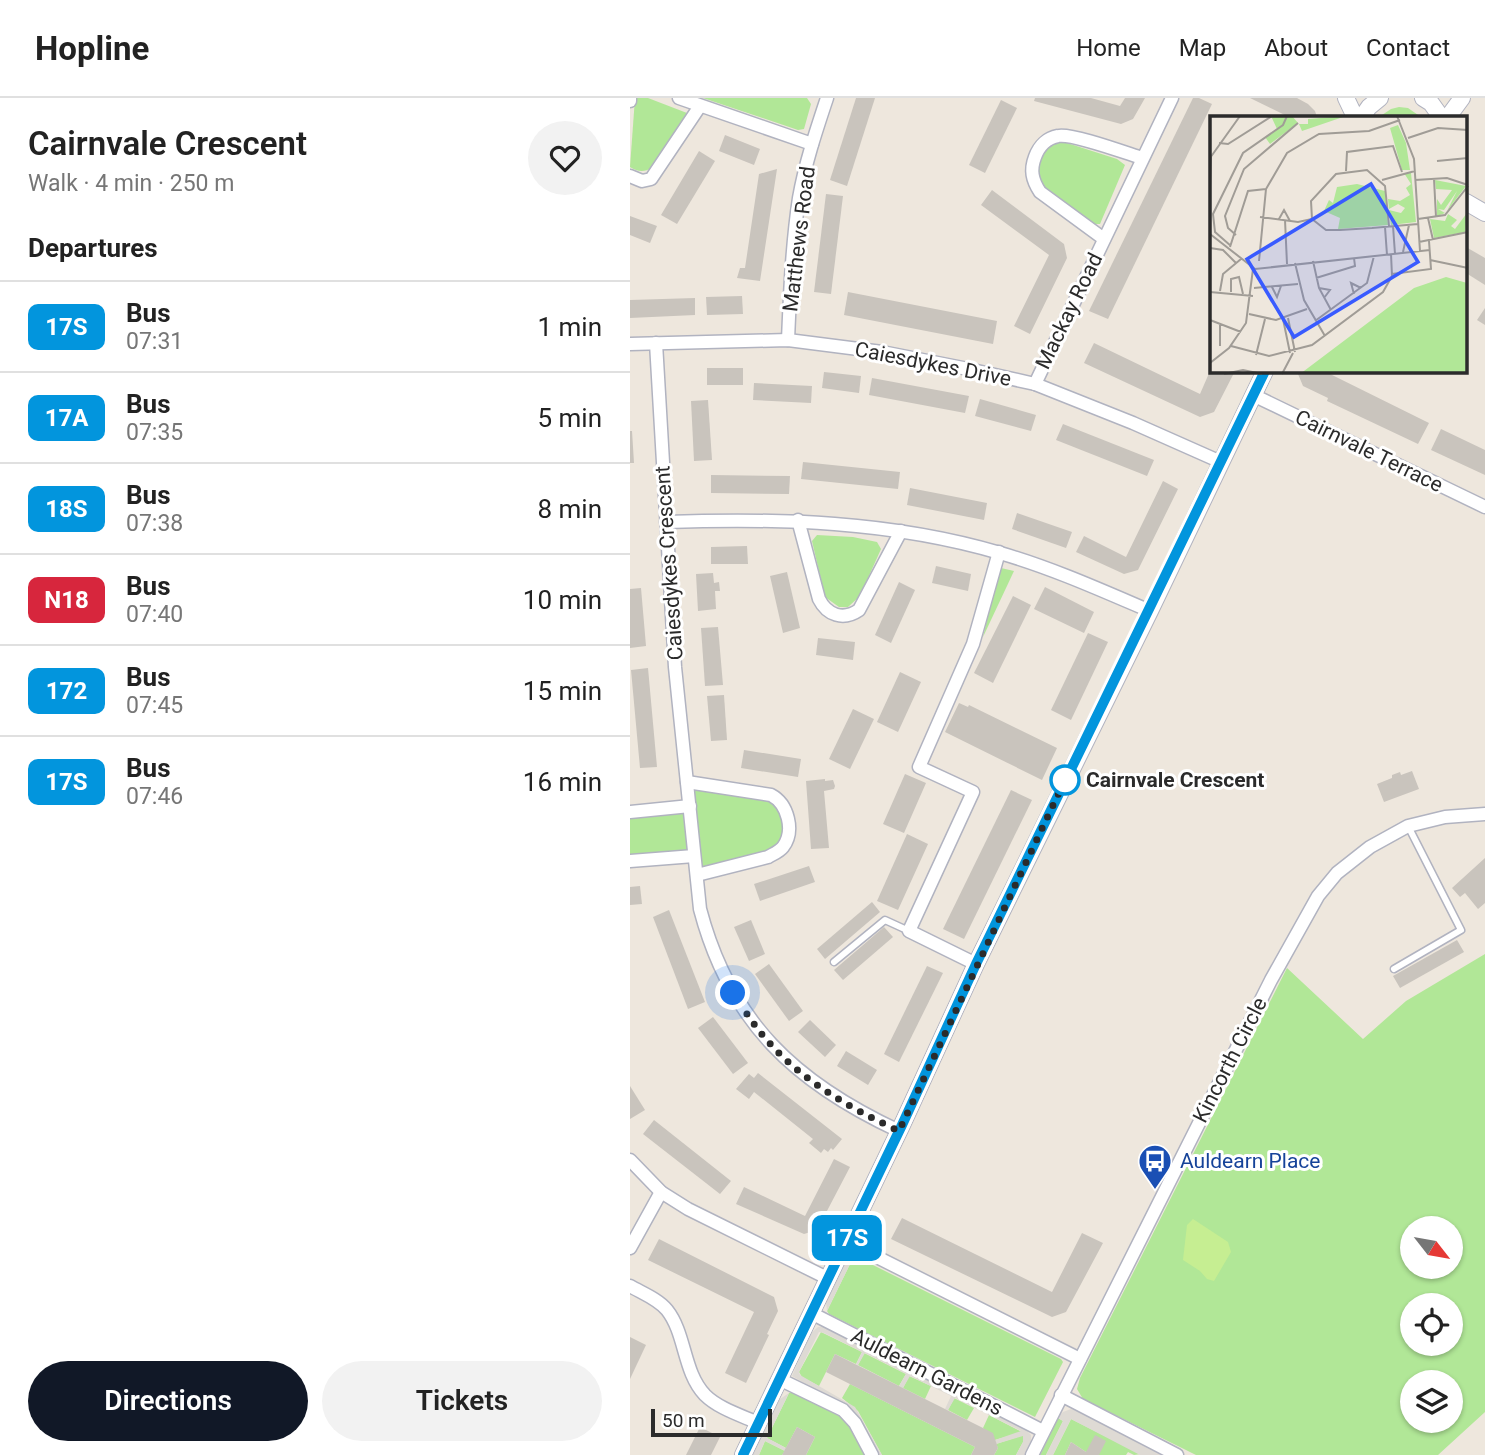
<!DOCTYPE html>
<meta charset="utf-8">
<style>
body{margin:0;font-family:Roboto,sans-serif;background:#f2f2f2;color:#222;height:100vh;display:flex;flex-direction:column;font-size:26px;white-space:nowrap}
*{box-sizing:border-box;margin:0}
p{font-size:23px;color:#767676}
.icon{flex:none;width:38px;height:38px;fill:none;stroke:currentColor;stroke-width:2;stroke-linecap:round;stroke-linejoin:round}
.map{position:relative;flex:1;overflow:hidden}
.panel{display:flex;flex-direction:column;background:#fff;width:630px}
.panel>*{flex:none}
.badge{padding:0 14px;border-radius:10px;font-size:24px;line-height:46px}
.needle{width:46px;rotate:121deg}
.controls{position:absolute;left:770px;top:1118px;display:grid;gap:14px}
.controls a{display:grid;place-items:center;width:63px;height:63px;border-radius:50%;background:#fff;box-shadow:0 2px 5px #0004;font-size:35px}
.scale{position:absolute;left:21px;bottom:18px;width:121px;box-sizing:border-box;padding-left:7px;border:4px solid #2b2b2b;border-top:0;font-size:19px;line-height:24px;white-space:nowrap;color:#2b2b2b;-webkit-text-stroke:5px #fff;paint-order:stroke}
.you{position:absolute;width:35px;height:35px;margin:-18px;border:5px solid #fff;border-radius:50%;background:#1a73e8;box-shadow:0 0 0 10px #1a73e833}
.map>.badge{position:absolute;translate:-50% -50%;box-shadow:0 0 0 4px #fff}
h2{padding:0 28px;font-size:26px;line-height:63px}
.round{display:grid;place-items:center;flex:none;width:74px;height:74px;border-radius:37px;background:#f2f2f2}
.headline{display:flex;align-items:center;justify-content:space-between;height:119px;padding:0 28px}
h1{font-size:33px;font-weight:600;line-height:52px}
.action{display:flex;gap:14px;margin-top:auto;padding:14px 28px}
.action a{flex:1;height:80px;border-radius:42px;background:#111827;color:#fff;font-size:28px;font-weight:600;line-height:80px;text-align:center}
.action a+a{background:#f2f2f2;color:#222}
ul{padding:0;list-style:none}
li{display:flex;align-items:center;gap:21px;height:91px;padding:0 28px;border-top:2px solid #e0e0e0}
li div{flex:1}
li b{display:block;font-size:26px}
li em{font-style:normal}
li .badge{min-width:77px;font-weight:700;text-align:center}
header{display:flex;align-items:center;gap:42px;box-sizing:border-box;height:98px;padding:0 35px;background:#fff;border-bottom:2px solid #e0e0e0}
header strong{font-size:33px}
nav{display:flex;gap:38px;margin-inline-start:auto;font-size:24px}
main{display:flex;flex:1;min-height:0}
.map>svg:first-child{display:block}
.green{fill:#b1e797;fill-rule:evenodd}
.pitch{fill:#c6ee92}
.plaza{fill:#dedad4}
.building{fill:#c9c4bd}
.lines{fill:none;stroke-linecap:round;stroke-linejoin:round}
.service-casing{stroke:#b1b3c0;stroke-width:9}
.minor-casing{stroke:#b1b3c0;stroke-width:15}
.tertiary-casing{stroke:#b1b3c0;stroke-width:18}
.service{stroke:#fff;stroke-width:6}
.minor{stroke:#fff;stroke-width:12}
.tertiary{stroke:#fff;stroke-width:16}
.line-casing{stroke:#fff;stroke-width:16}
.line{stroke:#0295dd;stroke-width:10}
.walk{stroke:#2b2b2b;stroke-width:7;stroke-dasharray:0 12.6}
.stop-dot{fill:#fff;stroke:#0295dd;stroke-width:3.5}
.labels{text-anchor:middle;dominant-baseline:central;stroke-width:6;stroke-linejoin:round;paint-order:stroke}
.street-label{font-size:21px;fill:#2b2b2b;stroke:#fff}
.stop-label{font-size:21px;font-weight:bold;fill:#2b2b2b;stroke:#fff;text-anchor:start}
.transit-label{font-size:21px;fill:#164399;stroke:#fff;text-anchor:start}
.inset-road{fill:none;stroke:#a09c96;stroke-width:2}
.view{fill:#395bff;fill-opacity:0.15;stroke:#395bff;stroke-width:3.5}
.inset-edge{fill:none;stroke:#2b2b2b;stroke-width:3.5}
</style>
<header>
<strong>Hopline</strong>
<nav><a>Home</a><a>Map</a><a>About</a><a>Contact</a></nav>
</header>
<main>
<section class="panel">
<div class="headline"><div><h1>Cairnvale Crescent</h1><p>Walk · 4 min · 250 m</p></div><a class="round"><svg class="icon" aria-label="heart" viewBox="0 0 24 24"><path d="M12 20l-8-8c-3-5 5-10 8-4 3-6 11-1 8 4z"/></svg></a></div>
<h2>Departures</h2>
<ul>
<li><span class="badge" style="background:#0295dd;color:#fff">17S</span><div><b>Bus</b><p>07:31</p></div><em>1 min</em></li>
<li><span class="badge" style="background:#0295dd;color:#fff">17A</span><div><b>Bus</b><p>07:35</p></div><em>5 min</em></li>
<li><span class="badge" style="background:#0295dd;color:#fff">18S</span><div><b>Bus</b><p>07:38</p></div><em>8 min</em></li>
<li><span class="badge" style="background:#d7263d;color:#fff">N18</span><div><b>Bus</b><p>07:40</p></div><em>10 min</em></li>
<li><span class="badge" style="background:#0295dd;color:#fff">172</span><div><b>Bus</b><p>07:45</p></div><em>15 min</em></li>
<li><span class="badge" style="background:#0295dd;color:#fff">17S</span><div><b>Bus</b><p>07:46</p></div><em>16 min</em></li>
</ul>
<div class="action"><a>Directions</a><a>Tickets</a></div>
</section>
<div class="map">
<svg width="855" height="1357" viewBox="0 0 855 1357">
<rect width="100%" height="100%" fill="#eee7dd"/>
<g class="green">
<path d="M5 0H18L57 15 22 70C14 74 8 74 0 69Z"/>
<path d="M73 0H177L181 6 174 31 168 32Z"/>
<path d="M769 9 778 10 791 19H749L761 11Z"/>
<path d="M434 44 487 61 495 67 470 126H462L412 89 405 69 419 46Z"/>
<path d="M187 437 223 439 247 444 251 451 230 498 218 509H209L195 499 182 443Z"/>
<path d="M371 470 384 473 353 539 368 474Z"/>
<path d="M57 684 141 697 155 708 154 748 67 777 64 759 0 763V714L59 708Z"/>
<path d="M855 856V1314L808 1357H566L453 1301 447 1291 450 1280 657 870 733 941 776 903ZM782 1130H821V1169H782ZM782 1208H821V1246H782ZM782 1284H821V1323H782Z"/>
<path d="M227 1159 431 1261 433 1264 405 1319 199 1216 197 1213 223 1160Z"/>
<path d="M191 1234 232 1254 226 1266 205 1256 189 1288 172 1279 169 1274Z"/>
<path d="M234 1255 276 1276 269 1288 228 1267Z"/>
<path d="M279 1278 301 1288 295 1301 273 1290Z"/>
<path d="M220 1286 345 1349 341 1357H252L228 1313 212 1300Z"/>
<path d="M159 1295H165L213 1320 221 1329 235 1357H176L185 1339 167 1329 156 1350 137 1340Z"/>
<path d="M324 1300 344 1310 337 1322 318 1312Z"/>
<path d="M359 1317 392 1334 365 1342 353 1330Z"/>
<path d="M428 1320 433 1323 416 1357H410Z"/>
<path d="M441 1321 511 1356 504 1357 498 1354 496 1357H469L456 1354 441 1344 435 1357H423Z"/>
<path d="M393 1337V1344L386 1357H364L368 1350 366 1346Z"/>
<path d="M135 1343 155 1353 152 1357H129Z"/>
</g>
<path class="pitch" d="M563 1121 598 1144 601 1154 584 1183 577 1181 570 1173 553 1162 557 1127Z"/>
<g class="plaza">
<path d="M223 1160 197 1213 196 1204 215 1165Z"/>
<path d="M194 1228 393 1329 401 1337V1344L395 1357H386L393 1344V1338L366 1346 365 1342 391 1333 325 1300 318 1312 315 1311 321 1298 280 1278 273 1290 269 1288 276 1276 235 1255 228 1267 226 1266 232 1254 194 1235 189 1234 169 1274 170 1277 225 1309 252 1357H247L222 1313 162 1278 181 1235 188 1229Z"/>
<path d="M159 1295 137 1340 156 1350 155 1353 135 1343 129 1357H122L150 1301Z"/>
<path d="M441 1311 450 1314 533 1357H510L441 1321 423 1357H416L433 1323 428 1320 429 1318 433 1314Z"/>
</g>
<g class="building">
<path d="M226 0H245L217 88 200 82Z"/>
<path d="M405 0H461L490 8 495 0H515L503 21 491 26 404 3Z"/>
<path d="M563 0H569L582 6 478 221 459 213Z"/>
<path d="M620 0H667L678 6 685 13 687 19H659Z"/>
<path d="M371 2 387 10 355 75 339 67Z"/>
<path d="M95 37 130 51 124 67 89 53Z"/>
<path d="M69 53 85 63 47 126 31 117Z"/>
<path d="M147 71 130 183 107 180 110 170H115L129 76Z"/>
<path d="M362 92 434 146 437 160 400 236 384 228 419 157 351 107Z"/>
<path d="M196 96 213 98 201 196 184 194Z"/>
<path d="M0 118 27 128 20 145 0 137Z"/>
<path d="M836 149 855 160V187L836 175Z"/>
<path d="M218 194 367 223 363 246 214 217Z"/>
<path d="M112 198 113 216 77 217 76 199Z"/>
<path d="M65 200V217L0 220V202Z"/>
<path d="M855 210V227L847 222Z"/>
<path d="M464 245 570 296 580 273H605L584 314 570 319 454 265Z"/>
<rect x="77" y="270" width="36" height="17"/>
<path d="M670 273H694L799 325 788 346 697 303 698 300 673 288 668 276Z"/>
<path d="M194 274 231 278 229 295 192 290Z"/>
<path d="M242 280 339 298 335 315 239 297Z"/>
<path d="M124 285 182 288 181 305 123 302Z"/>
<path d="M350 301 406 317 401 333 345 318Z"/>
<path d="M78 302 82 362 64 363 61 303Z"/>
<path d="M433 326 524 362 517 378 426 342Z"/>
<path d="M811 331 855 352V377L801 352Z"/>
<path d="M0 333H2L4 365H0Z"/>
<path d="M173 364 270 374 268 391 171 381Z"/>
<path d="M81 377 160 378 159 396 81 395Z"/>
<path d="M533 383 548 391 508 472 494 476 446 454 454 438 496 459Z"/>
<path d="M280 390 357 405 354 422 277 407Z"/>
<path d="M387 415 442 434 436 450 382 431Z"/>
<path d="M117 448 118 466H81V449Z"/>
<path d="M306 468 341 476 338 493 302 485Z"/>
<path d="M157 474 170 530 153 535 140 478Z"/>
<path d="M83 475 84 485 89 484 90 493H85L86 511 68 513 66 476Z"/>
<path d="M269 484 285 492 261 545 245 537Z"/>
<path d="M415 489 464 514 454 535 404 511Z"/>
<path d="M11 490 16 548 0 550V491Z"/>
<path d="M383 498 401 507 363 585 344 575Z"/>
<path d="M88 529 93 587 75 588 71 530Z"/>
<path d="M458 535 478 544 441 622 421 612Z"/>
<path d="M188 540 225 544 223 562 186 557Z"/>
<path d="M18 570 27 669 10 670 1 572Z"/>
<path d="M270 574 291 584 268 634 247 624Z"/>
<path d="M94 597 97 642 81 643 77 598Z"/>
<path d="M329 605 338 609 339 607 427 650 412 682 315 634Z"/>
<path d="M223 611 244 621 220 671 199 661Z"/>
<path d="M114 652 171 661 168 679 111 670Z"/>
<path d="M782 673 789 691 754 704 747 686 762 680V677L770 674 771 677Z"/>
<path d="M275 676 296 685 274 735 253 726Z"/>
<path d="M195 681V683L203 682 205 688 204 691 194 693 199 750 181 751 176 683Z"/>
<path d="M381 692 402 702 334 841 313 831Z"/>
<path d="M277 736 298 746 268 812 247 803Z"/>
<path d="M855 760V805L848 811 835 795 830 799 822 790Z"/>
<path d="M179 768 185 784 130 803 124 786Z"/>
<path d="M10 788 12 806 0 807V789Z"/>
<path d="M242 804 250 814 195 861 187 851Z"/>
<path d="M39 812 75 904 58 911 23 819Z"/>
<path d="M121 822 135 856 119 863 104 829Z"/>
<path d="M254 829 263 839 213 882 204 872Z"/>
<path d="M827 842 834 854 770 890 763 878Z"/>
<path d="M139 866 173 913 159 923 125 876Z"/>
<path d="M297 868 313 875 269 964 254 956Z"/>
<path d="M83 919 118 965 103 976 68 930Z"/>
<path d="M180 922 206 947 195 959 168 934Z"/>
<path d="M216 953 247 972 238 987 207 968Z"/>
<path d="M128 975 212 1041 203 1052 201 1050 198 1054 194 1051 191 1055 179 1045 183 1041 124 994 119 1001 106 991 119 976 124 980Z"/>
<path d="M0 988 15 1012 0 1021Z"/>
<path d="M24 1022 101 1083 90 1096 13 1036Z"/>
<path d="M204 1061 220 1069 187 1132 174 1136 106 1106 114 1089 175 1118Z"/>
<path d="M272 1120 422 1194 452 1135 473 1145 436 1214 422 1219 261 1141Z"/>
<path d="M29 1141 144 1199 148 1213 137 1236 139 1237 116 1285 95 1275 124 1214 18 1162Z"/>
<path d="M0 1239 16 1247 0 1281Z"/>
<path d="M205 1256 363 1335 368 1350 364 1357H341L345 1349 196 1274Z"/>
<path d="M70 1329 90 1339 81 1357H56Z"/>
<path d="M167 1329 185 1339 176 1357H152Z"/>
<path d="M465 1337 476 1343 469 1357H435L441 1344 456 1354Z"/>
</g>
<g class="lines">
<defs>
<g id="service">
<path d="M204 864 255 822 279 833"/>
<path d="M764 871 831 832 778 728"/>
</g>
<g id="minor">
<path d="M49 0 182 46"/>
<path d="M0 3V0"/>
<path d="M0 78 12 83 21 81 70 8"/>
<path d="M474 141 410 94C402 82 400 72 405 59 409 48 417 40 428 38 442 35 496 55 512 60"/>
<path d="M158 242C160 194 162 147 169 100 175 66 186 33 197 0"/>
<path d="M26 245 45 569 70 811C100 925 166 985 269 1033"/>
<path d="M0 246 158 242 252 254 338 271 405 286 503 325 591 364"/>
<path d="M405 286 542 0"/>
<path d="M623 297 855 409"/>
<path d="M168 422 189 501C197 517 213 523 229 512L271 433"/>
<path d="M36 424C149 420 261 423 370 455 422 470 471 492 520 513"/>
<path d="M57 684 141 697C158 706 165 733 153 749 149 754 143 756 138 759L67 777"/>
<path d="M0 714 60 708"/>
<path d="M0 763 64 758"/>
<path d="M346 866 279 833 343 694 289 669 343 546 369 454"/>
<path d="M0 1062 31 1094 58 1111 197 1180"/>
<path d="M215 1143 450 1261"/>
<path d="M0 1150 31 1094"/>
<path d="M0 1188C12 1195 28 1201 37 1212 56 1236 53 1274 75 1297 88 1310 110 1317 128 1325"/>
<path d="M181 1215 413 1333"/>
<path d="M149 1281 213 1312 225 1325 242 1357"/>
<path d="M431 1297 547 1357"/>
<path d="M402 1357 641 882 688 798 707 775 740 749 778 728 815 719 855 716"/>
</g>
<g id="tertiary">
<path d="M716 0 725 19"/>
<path d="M793 0 801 5 811 19"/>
<path d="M732 19 739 9 750 0"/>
<path d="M818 19 832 0"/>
<path d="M836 104 855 115"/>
<path d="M113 1357 272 1027 346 866 520 513 635 273"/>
</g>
</defs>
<use href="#service" class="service-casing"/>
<use href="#minor" class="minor-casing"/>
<use href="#tertiary" class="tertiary-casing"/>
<use href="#service" class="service"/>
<use href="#minor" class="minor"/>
<use href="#tertiary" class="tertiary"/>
</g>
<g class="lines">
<defs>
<path id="line" d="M113 1357 272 1027 346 866 635 273"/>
</defs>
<use href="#line" class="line-casing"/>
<use href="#line" class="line"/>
<path class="walk" d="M103 895C113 910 123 926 135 940 172 983 218 1009 269 1033L435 682"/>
</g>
<defs>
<symbol id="bus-pin" viewBox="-11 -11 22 30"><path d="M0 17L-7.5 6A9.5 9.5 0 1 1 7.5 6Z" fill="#1a4fb4" stroke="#fff"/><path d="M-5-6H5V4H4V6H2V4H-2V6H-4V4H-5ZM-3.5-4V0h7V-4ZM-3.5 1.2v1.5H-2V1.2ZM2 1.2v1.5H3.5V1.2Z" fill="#fff"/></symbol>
</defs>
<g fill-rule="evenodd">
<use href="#bus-pin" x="506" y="1044" width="38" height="52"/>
</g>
<circle class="stop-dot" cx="435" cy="682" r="14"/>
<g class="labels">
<g class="street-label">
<text transform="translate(169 141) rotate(-83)">Matthews Road</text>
<text transform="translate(439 213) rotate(-64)">Mackay Road</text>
<text transform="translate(303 266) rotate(11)">Caiesdykes Drive</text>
<text transform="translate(739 353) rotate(26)">Cairnvale Terrace</text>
<text transform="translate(39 465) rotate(-94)">Caiesdykes Crescent</text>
<text transform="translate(600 962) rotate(-63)">Kincorth Circle</text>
<text transform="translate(297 1274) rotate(27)">Auldearn Gardens</text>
</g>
<g class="stop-label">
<text x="456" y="682">Cairnvale Crescent</text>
</g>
<g class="transit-label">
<text x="550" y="1063">Auldearn Place</text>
</g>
</g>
<g transform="translate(580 18)">
<rect width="257" height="257" fill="#eee7dd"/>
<path d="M61 0H82L88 7 60 28 55 21 67 13ZM136 0 92 15 89 8H98V3ZM188 9 196 27 200 54H192L180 12ZM194 57H201L206 106 181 109 179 94 191 97 195 92 188 88 179 93 178 83 190 85 200 79 196 72 201 68ZM225 64 256 70 237 95 247 75 234 94 228 93 235 97 227 100V83L231 89 242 74 226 73ZM147 68 175 75 178 109 128 113 130 102 114 95 119 84 123 87 127 71ZM257 97 255 116 224 122 220 103 235 105 238 98 247 104 241 110 245 113ZM236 161 257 167V257L90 258 204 172Z" fill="#b1e797"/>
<path class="inset-road" d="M187 0 204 43 210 135M198 22 228 12 258 14M9 27 18 28 62 0M0 42 30 0M227 45 258 42M136 55 137 36 183 30 192 56M224 63 226 101M172 64 205 55M205 64 237 62 258 69M0 70 1 41M50 101 88 106 102 103M218 102 223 124M69 103 74 94 80 105M208 103 235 99 258 70M75 104 77 148M179 110 175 70 157 54 126 58 101 85 102 103 116 114H130L162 112 208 108M183 110 185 138M175 111 177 139M0 118 45 153 220 134M26 119 18 112 15 100 34 53 88 7M209 126 258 116M21 130 5 116 3 98 33 37 73 9 77 0M20 131 38 75 56 73M0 132 13 134 26 147M193 136 199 109M220 144 258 152M49 145 56 73 77 37 109 18 159 15 190 4M103 145 109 172 121 194M85 147 94 184 115 220M182 158 221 153 219 125M106 162 145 150 144 142M62 171 67 181 71 170M44 172 88 168M109 172 120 174 114 182M10 175 13 158 31 143M0 176 43 180M21 176V163L29 161 33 178M144 178 141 167 151 172M39 198 66 204 97 193M78 202 85 236M73 203 80 237M0 204 31 216M105 205 157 167 164 140M10 208V230M21 230 59 240 102 229 173 176 182 160 181 138M46 239 55 203M0 247 19 232 36 207 43 153M14 258 33 254 52 258M72 258 83 237"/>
<path class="view" d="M161 68 208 146 84 221 37 143Z"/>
<rect width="257" height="257" class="inset-edge"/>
</g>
</svg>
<div class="controls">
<a><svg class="needle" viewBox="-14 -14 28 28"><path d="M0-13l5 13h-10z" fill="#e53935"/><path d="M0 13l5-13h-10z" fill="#767676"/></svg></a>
<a><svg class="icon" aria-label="locate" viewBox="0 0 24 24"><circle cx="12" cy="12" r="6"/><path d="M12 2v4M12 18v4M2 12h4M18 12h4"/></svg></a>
<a><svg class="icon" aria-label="layers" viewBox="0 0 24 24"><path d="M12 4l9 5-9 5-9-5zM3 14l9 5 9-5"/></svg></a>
</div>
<div class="scale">50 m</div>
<div class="you" style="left:103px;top:895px"></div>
<b class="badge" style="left:217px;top:1140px;background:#0295dd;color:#fff">17S</b>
</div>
</main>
